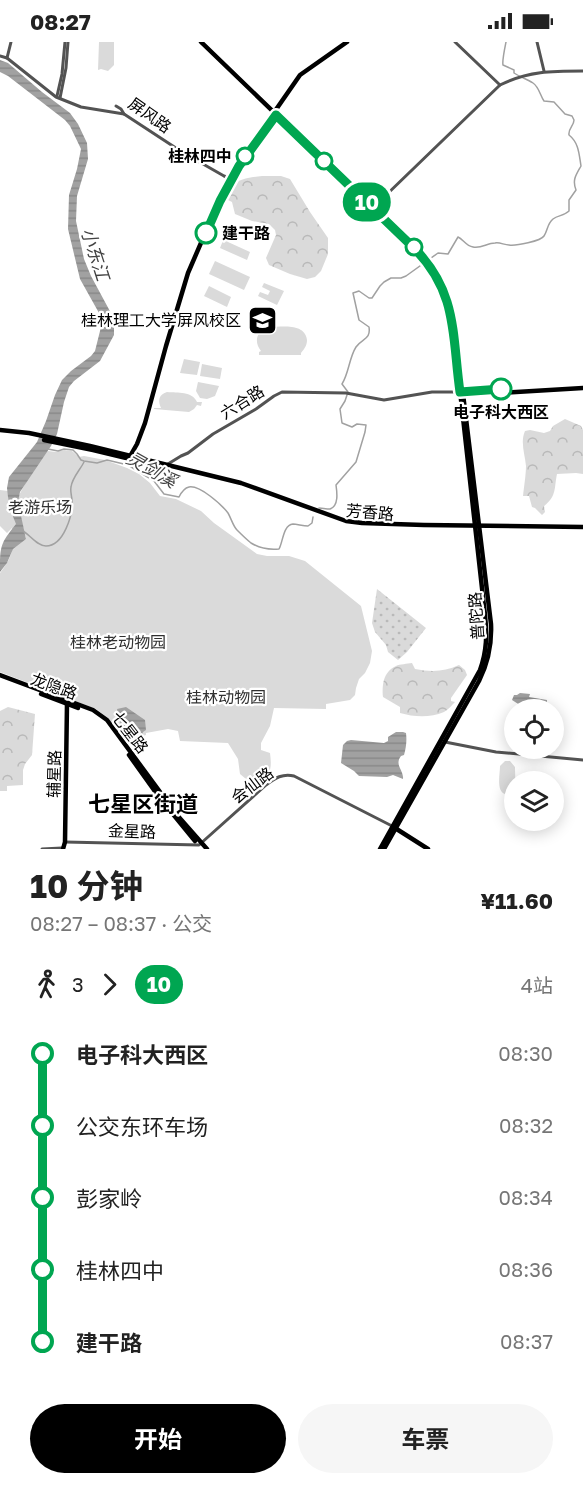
<!DOCTYPE html>
<html lang="zh">
<meta charset="utf-8">
<style>
body{margin:0;font-family:"Golos Text","Noto Sans SC",sans-serif;background:#f6f6f6;color:#222;height:100vh;display:flex;flex-direction:column;font-size:22px;white-space:nowrap}
*{box-sizing:border-box;margin:0}
p{font-size:20px;color:#767676}
.icon{flex:none;width:33px;height:33px;fill:none;stroke:currentColor;stroke-width:2;stroke-linecap:round;stroke-linejoin:round}
.map{position:relative;height:807px;overflow:hidden}
.panel{display:flex;flex-direction:column;background:#fff;flex:1}
.panel>*{flex:none}
.badge{padding:0 12px;border-radius:20px;font-size:21px;line-height:39px}
.fabs{position:absolute;left:504px;top:657px;display:grid;gap:12px}
.fabs a{display:grid;place-items:center;width:60px;height:60px;border-radius:50%;background:#fff;box-shadow:0 3px 15px #0003;font-size:30px}
.map>.badge{position:absolute;translate:-50% -50%;box-shadow:0 0 0 3px #fff}
.legs{display:flex;align-items:center;gap:9px;height:66px;padding:0 30px;font-size:20px}
.legs p{margin-inline-start:auto}
.head{display:flex;align-items:center;justify-content:space-between;height:102px;padding:0 30px}
h1{font-size:33px;font-weight:700;line-height:45px}
.button{display:flex;gap:12px;margin-top:auto;padding:12px 30px}
.button a{flex:1;height:69px;border-radius:36px;background:#000;color:#fff;font-size:24px;font-weight:700;line-height:69px;text-align:center}
.button a+a{background:#f6f6f6;color:#222}
ul{padding:0 30px;list-style:none}
li{display:flex;align-items:center;gap:21px;height:72px;font-size:22px}
li i{display:grid;place-items:center;width:9px;height:100%;margin:0 8px;background:currentColor}
li i::after{content:'';width:15px;height:15px;margin:-8px;border:4px solid;border-radius:50%;background:#fff}
li p{margin-inline-start:auto}
li:first-child i{background:linear-gradient(#0000 50%,currentColor 0)}
li:last-child i{background:linear-gradient(currentColor 50%,#0000 0)}
.status{display:flex;justify-content:space-between;align-items:center;height:42px;padding:0 30px;background:#fff;direction:ltr}
.status svg{height:16px;fill:currentColor}
.map>svg:first-child{display:block}
.grass{fill:url(#grass-dots)}
.forest{fill:url(#forest-crowns)}
.park{fill:#dadada}
.water{fill:url(#water-rules)}
.lines{fill:none;stroke-linecap:round;stroke-linejoin:round}
.stream{stroke:#a1a1a1;stroke-width:1.5}
.minor{stroke:#535353;stroke-width:3}
.major{stroke:#000;stroke-width:4.5}
.line-1-casing{stroke:#fff;stroke-width:14}
.line-1{stroke:#00a651;stroke-width:9}
.stop-1-dot{fill:#fff;stroke:#00a651;stroke-width:3}
.labels{text-anchor:middle;dominant-baseline:central;stroke-width:4.5;stroke-linejoin:round;paint-order:stroke}
.street-label{font-size:16px;fill:#000;stroke:#fff}
.stop-label{font-size:16px;font-weight:bold;fill:#000;stroke:#fff;text-anchor:end}
.poi-label{font-size:16px;fill:#000;stroke:#fff;text-anchor:end}
.park-label{font-size:16px;fill:#313131;stroke:#fff}
.water-label{font-size:18px;font-style:italic;fill:#424242;stroke:#fff}
.district-label{font-size:22px;font-weight:bold;fill:#000;stroke:#fff}
</style>
<div class="status"><b>08:27</b><svg viewBox="0 0 49 12"><path d="M0 12V9h3v3zM5 12V6h3v6zM10 12V3h3v9zM15 12V0h3v12zM26 1h20v11H26zM47 4h2v5h-2z"/></svg></div>
<div class="map">
<svg width="583" height="807" viewBox="0 0 583 807">
<defs>
<pattern id="grass-dots" width="8" height="8" patternUnits="userSpaceOnUse" patternTransform="scale(1.5)"><rect width="8" height="8" fill="#dadada"/><path d="M2 2h.1M6 6h.1" fill="none" stroke="#b9b9b9" stroke-width="1.8" stroke-linecap="round"/></pattern>
<pattern id="forest-crowns" width="20" height="18" patternUnits="userSpaceOnUse" patternTransform="scale(1.5)"><rect width="20" height="18" fill="#dadada"/><path d="M2 6a3 3 0 1 1 6 0M12 15a3 3 0 1 1 6 0" fill="none" stroke="#b9b9b9"/></pattern>
<pattern id="water-rules" width="6" height="5" patternUnits="userSpaceOnUse" patternTransform="scale(1.5)"><rect width="6" height="5" fill="#a1a1a1"/><path d="M0 2.5h6" fill="none" stroke="#898989"/></pattern>
</defs>
<rect width="100%" height="100%" fill="#fff"/>
<path class="grass" d="M377 547 426 586 407 610 398 618 388 610 386 603 375 590 372 581Z"/>
<g class="forest">
<path d="M262 134H281L290 137 310 170 328 196V212L321 229 315 235 307 237 290 232 269 223 266 216 276 193 275 188 269 182 252 179 235 172 232 160 226 157C232 137 243 136 262 134Z"/>
<path d="M565 377 581 384 583 388V432L576 431 557 432C554 446 557 454 544 464L545 470 542 473 535 466 532 465 529 454H523C524 445 526 432 526 424 525 412 520 400 525 389L530 388 544 391 550 389 553 384Z"/>
<path d="M412 621 415 627C431 630 444 630 459 623L465 628 467 633 451 656V659L455 660C452 663 448 668 444 670 430 676 414 675 400 671V665L383 655C382 643 383 630 396 624 400 622 407 622 412 621Z"/>
<path d="M8 665 35 672 32 713 25 722 23 728V743L7 744V749H0V669Z"/>
</g>
<g class="park">
<path d="M99 0H114V23L108 29 101 27 98 28Z"/>
<path d="M224 196 228 198V200L250 210 247 218 220 206Z"/>
<path d="M215 219 250 235 244 248 209 232Z"/>
<path d="M264 241 284 249 277 263 258 254 260 250 268 253 270 249 262 245Z"/>
<path d="M209 244 231 255 227 265 204 254Z"/>
<path d="M270 285C282 285 305 281 307 298 307 304 304 307 301 311V313H259V310L261 309C253 299 257 288 270 285Z"/>
<path d="M184 317 200 320 197 333 180 331Z"/>
<path d="M202 322 222 326 220 337 200 334Z"/>
<path d="M198 340 219 344 215 354 207 357 200 356 196 349Z"/>
<path d="M167 350C178 351 192 349 197 360H202L201 364 197 363 194 367 189 370 154 367V366H161C158 359 158 353 167 350Z"/>
<path d="M64 408 72 409 79 415 84 414 105 418 127 426 139 432 150 441 160 454 176 457 201 469 214 481 257 512 267 514H289L305 519 361 564 372 609 370 621 365 631 359 637 356 646 355 653 350 658 326 662V667L274 666 270 684 261 701V708L270 711C272 727 271 733 257 742H252L240 732 238 717 228 701 180 699 178 689 168 687 146 691V693C138 696 133 695 126 700L108 676 96 667 0 630V531C14 513 13 507 12 486L7 491 0 484V448L8 449 10 467 25 498 26 496 19 471 18 455 30 433 46 410 48 409 56 410Z"/>
<path d="M505 719H510L515 725C515 730 516 746 514 749 512 752 508 753 505 752 496 749 500 732 500 724Z"/>
</g>
<g class="water">
<path d="M0 18 8 21 42 50 70 71 78 82 87 101 88 117 77 154 76 179 84 217 91 234 112 273 114 281V293L100 319 74 339 69 345 64 360 57 392 51 404 20 450 18 460 26 497 13 507 7 521 0 530C0 504 0 502 16 482L10 467 8 455 7 446 9 435 37 400 46 379 55 353 62 338 71 329 91 314 95 309 101 285 99 271 80 237 68 187 69 153 77 127 81 107 70 84 65 78 8 34 0 30Z"/>
<path d="M520 651 530 652 529 655 547 658V664L528 661 529 665 526 667 512 658 514 653H517Z"/>
<path d="M126 665 145 678 146 688 143 690 142 694 134 695 122 688 117 667Z"/>
<path d="M396 690H403L406 691C407 699 406 706 404 713L401 714C394 723 404 728 403 737L393 733 387 735 359 734 354 729 341 721 343 703 347 699 351 698 384 701 388 699V695Z"/>
</g>
<g class="lines">
<g class="stream">
<path d="M48 407 58 409 64 407 73 408 77 412 81 418 84 419 97 421 107 418 128 423 154 439 164 452 179 455C181 451 184 446 189 445 200 443 222 463 228 471 231 476 233 484 237 488 241 492 246 497 251 501 259 506 269 508 279 507 283 500 283 483 293 482 297 482 303 484 308 484L312 481 313 475"/>
<path d="M319 466C322 466 326 467 330 467 339 464 337 450 336 443L356 420 365 390 366 383 357 382 352 385 342 381 340 367 345 359 348 350 342 342C349 331 349 316 356 305 362 296 371 298 369 285L359 278 353 251 359 249 369 256H372L380 244 384 240 391 236H401L406 234 438 211 448 212 458 195C463 197 466 204 473 205 481 207 487 201 495 201 500 200 504 203 509 203 516 204 541 199 544 194 548 188 547 182 553 177 558 173 564 174 569 169V158L576 148C572 138 576 133 581 124 579 112 579 101 569 93 568 86 574 84 574 78L572 74 565 72 554 60 544 59C540 53 539 45 533 41 527 37 520 35 514 31V28L503 23C502 19 505 5 506 0"/>
<path d="M23 489C30 493 37 504 46 504 64 504 73 472 72 459 72 454 70 450 71 445 72 436 80 428 84 420"/>
</g>
<g class="minor">
<path d="M455 0 500 43"/>
<path d="M537 0 544 29"/>
<path d="M0 14 7 16 56 55 81 65 124 72"/>
<path d="M7 16 11 0"/>
<path d="M57 54 62 32 65 0"/>
<path d="M60 56 66 26 68 0"/>
<path d="M116 64 121 67 124 72 182 110 224 134 231 137"/>
<path d="M368 161 382 157 500 43C528 29 552 29 583 29"/>
<path d="M163 425 181 414 188 411 213 392 256 367 274 354 282 350 346 351 384 358 432 350H460"/>
<path d="M445 700 496 710 583 718"/>
<path d="M65 800 199 803 266 743C275 736 283 731 294 734L394 785"/>
<path d="M42 807 62 806"/>
</g>
<g class="major">
<path d="M201 0 421 212C435 229 445 247 451 268L485 573C487 592 487 609 480 628L380 807"/>
<path d="M463 349 487 348"/>
<path d="M462 351 464 353 583 346"/>
<path d="M0 388 29 391 90 404 241 441 346 479 362 481 424 483 583 485"/>
<path d="M44 398 93 408 147 421"/>
<path d="M129 416 137 402 145 381 166 304 188 231 210 180 231 137 250 105 300 33 347 0"/>
<path d="M0 633 93 668 107 678 177 773 207 807"/>
<path d="M41 652 78 666"/>
<path d="M129 713 159 755 195 799"/>
<path d="M395 786 428 807"/>
<path d="M63 807 65 800 67 661"/>
<path d="M384 807 479 639C488 621 492 603 491 582L459 319"/>
</g>
</g>
<g class="lines">
<defs>
<path id="line-1" d="M206 191 220 159 239 124 276 73 415 207C458 251 452 294 460 350L501 347"/>
</defs>
<use href="#line-1" class="line-1-casing"/>
<use href="#line-1" class="line-1"/>
</g>
<defs>
<symbol id="university-square" viewBox="-11 -11 22 22"><rect x="-9" y="-9" width="18" height="18" rx="4" fill="#000" stroke="#fff"/><path d="M0-5L7-2L0 1L-7-2ZM-4 1L0 2.5L4 1V4Q0 6-4 4Z" fill="#fff"/></symbol>
</defs>
<g fill-rule="evenodd">
<use href="#university-square" x="246" y="262" width="33" height="33"/>
</g>
<g class="stop-1-dot">
<circle cx="245" cy="114" r="8"/>
<circle cx="324" cy="119" r="8"/>
<circle cx="206" cy="191" r="10"/>
<circle cx="414" cy="205" r="8"/>
<circle cx="501" cy="347" r="10"/>
</g>
<g class="labels">
<g class="street-label">
<text transform="translate(150 73) rotate(35)">屏风路</text>
<text transform="translate(242 360) rotate(-32)">六合路</text>
<text transform="translate(370 470) rotate(5)">芳香路</text>
<text transform="translate(476 574) rotate(-94)">普陀路</text>
<text transform="translate(54 644) rotate(20)">龙隐路</text>
<text transform="translate(130 690) rotate(52)">七星路</text>
<text transform="translate(54 732) rotate(-89)">辅星路</text>
<text transform="translate(252 743) rotate(-37)">会仙路</text>
<text transform="translate(132 789) rotate(2)">金星路</text>
</g>
<g class="stop-label">
<text x="232" y="114">桂林四中</text>
<text x="222" y="191" text-anchor="start">建干路</text>
<text x="501" y="370" text-anchor="middle">电子科大西区</text>
</g>
<g class="poi-label">
<text x="241" y="278">桂林理工大学屏风校区</text>
</g>
<g class="park-label">
<text x="40" y="465">老游乐场</text>
<text x="118" y="600">桂林老动物园</text>
<text x="226" y="655">桂林动物园</text>
</g>
<g class="water-label">
<text transform="translate(96 212) rotate(72)">小东江</text>
<text transform="translate(152 427) rotate(29)">灵剑溪</text>
</g>
<g class="district-label">
<text x="143" y="761">七星区街道</text>
</g>
</g>
</svg>
<div class="fabs">
<a><svg class="icon" aria-label="locate" viewBox="0 0 24 24"><circle cx="12" cy="12" r="6"/><path d="M12 2v4M12 18v4M2 12h4M18 12h4"/></svg></a>
<a><svg class="icon" aria-label="layers" viewBox="0 0 24 24"><path d="M12 4l9 5-9 5-9-5zM3 14l9 5 9-5"/></svg></a>
</div>
<b class="badge" style="left:367px;top:160px;background:#00a651;color:#fff">10</b>
</div>
<section class="panel">
<div class="head"><div><h1>10 分钟</h1><p>08:27 – 08:37 · 公交</p></div><b>¥11.60</b></div>
<div class="legs"><svg class="icon" aria-label="walk" viewBox="0 0 24 24"><circle cx="13" cy="4" r="2"/><path d="M13 8l-2 6 4 7M11 14l-3 7M7 12l3-4h3l4 4"/></svg>3<svg class="icon" aria-label="forward" viewBox="0 0 24 24"><path d="M9 5l7 7-7 7"/></svg><b class="badge" style="background:#00a651;color:#fff">10</b><p>4站</p></div>
<ul>
<li><i style="color:#00a651"></i><b>电子科大西区</b><p>08:30</p></li>
<li><i style="color:#00a651"></i><span>公交东环车场</span><p>08:32</p></li>
<li><i style="color:#00a651"></i><span>彭家岭</span><p>08:34</p></li>
<li><i style="color:#00a651"></i><span>桂林四中</span><p>08:36</p></li>
<li><i style="color:#00a651"></i><b>建干路</b><p>08:37</p></li>
</ul>
<div class="button"><a>开始</a><a>车票</a></div>
</section>
